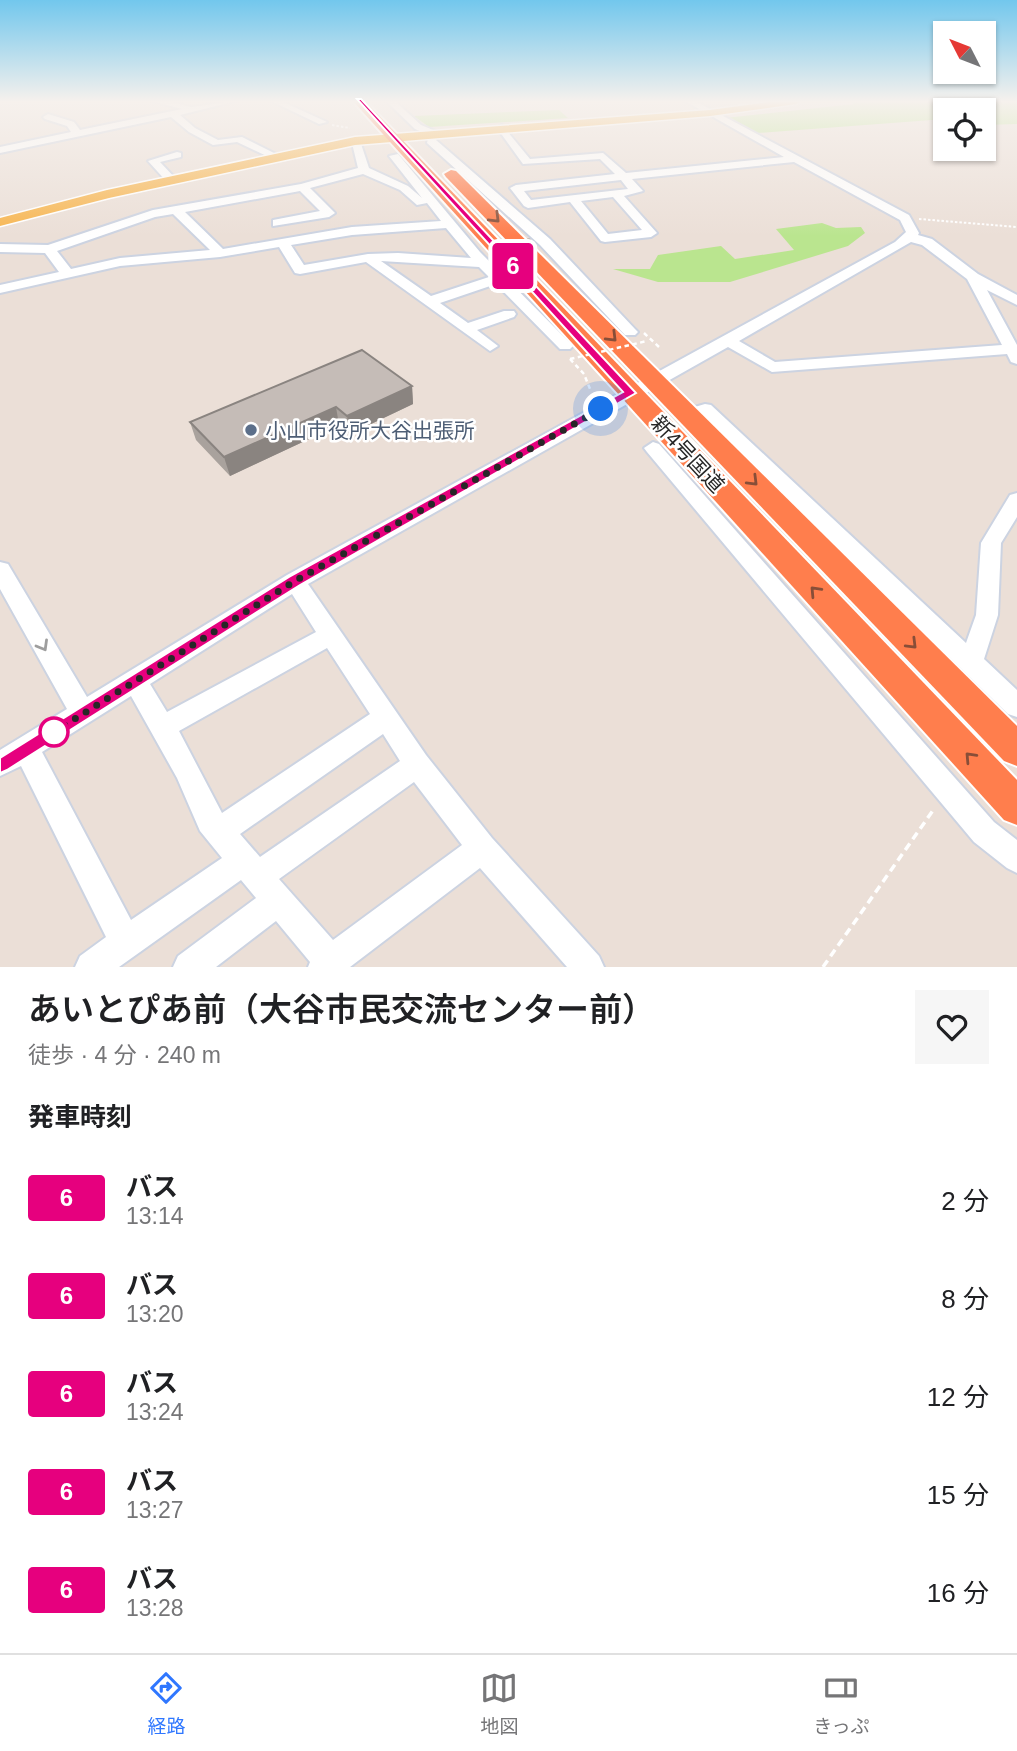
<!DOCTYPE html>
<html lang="ja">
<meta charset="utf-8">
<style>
body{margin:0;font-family:Helvetica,"Noto Sans JP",sans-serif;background:#f6f6f6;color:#202124;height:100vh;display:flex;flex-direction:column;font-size:26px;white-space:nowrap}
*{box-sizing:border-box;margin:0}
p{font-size:23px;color:#757577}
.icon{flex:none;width:38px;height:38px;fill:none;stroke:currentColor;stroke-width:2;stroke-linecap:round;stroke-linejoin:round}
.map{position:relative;height:967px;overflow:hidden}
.details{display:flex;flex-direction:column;background:#fff;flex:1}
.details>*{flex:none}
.badge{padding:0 14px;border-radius:5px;font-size:24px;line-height:46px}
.needle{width:46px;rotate:312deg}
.tools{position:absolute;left:933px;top:21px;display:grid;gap:14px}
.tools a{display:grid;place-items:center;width:63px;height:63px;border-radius:0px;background:#fff;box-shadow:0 2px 5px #0004;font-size:35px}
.you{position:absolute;width:35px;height:35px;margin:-18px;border:5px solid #fff;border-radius:50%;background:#1a73e8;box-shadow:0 0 0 10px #1a73e833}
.map>.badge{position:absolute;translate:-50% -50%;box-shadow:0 0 0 4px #fff}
h2{padding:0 28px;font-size:26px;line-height:63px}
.round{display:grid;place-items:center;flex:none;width:74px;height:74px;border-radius:0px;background:#f6f6f6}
.head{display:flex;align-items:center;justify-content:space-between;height:119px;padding:0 28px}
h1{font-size:33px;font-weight:600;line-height:52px}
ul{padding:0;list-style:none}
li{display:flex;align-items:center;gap:21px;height:98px;padding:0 28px}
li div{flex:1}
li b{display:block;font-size:26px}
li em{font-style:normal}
li .badge{min-width:77px;font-weight:700;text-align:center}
.tabs{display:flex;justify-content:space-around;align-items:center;height:98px;border-top:2px solid #e0e0e0;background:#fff;font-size:19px;color:#757577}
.tabs a{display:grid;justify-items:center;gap:4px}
.tabs .on{color:#2f77ff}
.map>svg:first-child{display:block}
.green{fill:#bae58f}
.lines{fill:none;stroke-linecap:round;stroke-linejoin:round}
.minor-tunnel{stroke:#c4bab4;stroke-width:13;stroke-dasharray:13 6;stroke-linecap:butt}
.minor-casing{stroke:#ccd3e1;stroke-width:4}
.major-casing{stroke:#fff;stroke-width:3}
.highway-casing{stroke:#fff;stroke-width:4}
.path-far2{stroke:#fff;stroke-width:2;stroke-dasharray:2.5 2;stroke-linecap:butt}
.path-far1{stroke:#fff;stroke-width:2.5;stroke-dasharray:4.5 3.5;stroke-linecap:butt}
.path{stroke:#fff;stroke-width:3.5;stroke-dasharray:8 5;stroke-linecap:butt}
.minor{fill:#fff;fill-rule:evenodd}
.major{fill:#f7b54f;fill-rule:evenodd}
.highway{fill:#ff7e4d;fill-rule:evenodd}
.path-bridge{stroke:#fff;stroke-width:2.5;stroke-dasharray:4.5 3.5;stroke-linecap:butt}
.wall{fill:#a9a29d}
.shaded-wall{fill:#8a8480}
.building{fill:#c5bcb7;stroke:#8a8480;stroke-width:2}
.oneway{stroke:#884e38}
.oneway2{stroke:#9e9e9e}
.line{fill:#e6007e;stroke:#fff;stroke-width:2}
.walk{stroke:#272727;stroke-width:7;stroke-dasharray:0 12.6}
.service-dot{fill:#5c6f8a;stroke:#fff;stroke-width:2.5}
.stop-dot{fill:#fff;stroke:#e6007e;stroke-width:3.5}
.labels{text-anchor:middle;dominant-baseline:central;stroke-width:5;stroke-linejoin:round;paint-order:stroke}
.service-label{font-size:21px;fill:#4e5e75;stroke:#fff;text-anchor:start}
.street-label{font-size:21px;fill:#272727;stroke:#fff}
</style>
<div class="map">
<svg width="1017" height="967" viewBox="0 0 1017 967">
<rect width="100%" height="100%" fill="#ebdfd7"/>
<g class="green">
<path d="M849 101H1017V124L984 125V110H945V119L744 134 716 119 854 104Z"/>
<path d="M559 110 568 118 429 127 414 116Z"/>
<path d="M822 223 836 228 861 227 865 233 848 246 730 282H658L613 269H650L658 255 721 246 735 259 794 250 776 229Z"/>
</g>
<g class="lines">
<path class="minor-tunnel" d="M489 252 533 244"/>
<defs>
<g id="minor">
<path d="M152 101H167L191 107 236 101 180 115 195 128 218 140 242 137 282 157 273 159 237 142 213 145 189 132 171 117 0 153V147L71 132 67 126 45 119 43 117 48 114 74 122 80 130 182 109Z"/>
<path d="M271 101H281L327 122 319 124Z"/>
<path d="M386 101H395L421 125 438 132 436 140 550 239 635 329 638 332 635 335H625L540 245 427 143 429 135 415 129Z"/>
<path d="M685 101H695L909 215 919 233 918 235 932 239 978 274 1017 295V305L987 290 1017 345V364L1011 362 1007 354 772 372 728 347 308 584 426 755 492 838 599 956 604 967H567L480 868 350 967H308L310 962 276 921 216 967H173L178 956 256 898 241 880 119 967H75L80 956 106 937 21 766 0 776V750L67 709 0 589V562L8 564 87 697 287 575 895 242 906 232 900 220 794 162 632 179 643 191 624 196 657 233 651 237 605 242 601 241 570 202 528 208 524 206 510 188 516 185 615 174 600 159 523 164 497 128 502 125 530 159 603 153 626 173 784 157ZM621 180 628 189 531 200 524 191ZM613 197 642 230 608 234 581 201ZM911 242 922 245 967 279 1002 345 775 362 739 341ZM292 594 316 632 167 712 150 684ZM327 648 370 714 222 813 179 731ZM131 696 177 778 200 831 222 858 131 920 42 752ZM383 734 400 761 260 857 240 834ZM414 782 462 845 333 940 279 879Z"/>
<path d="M351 139 360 141 369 168 408 186 422 198 389 156 398 154 480 252 570 343 573 346 570 349H560L496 284 440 303 468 323 504 311H514L516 314 514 317 477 330 498 346 490 351 366 262 300 274 295 273 279 247 220 257 120 266 0 293V285L59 272 45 253 0 252V244L48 245 153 210 301 184 358 168ZM363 174 400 190 417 205 427 203 441 221 352 227 223 249 185 212 300 191 320 211 273 220V226L329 217 335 213 310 188ZM173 214 210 250 120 258 71 269 57 251 155 217ZM446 228 471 258 398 253 368 254 304 265 291 245 352 235ZM381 261 479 267 489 277 431 296Z"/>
<path d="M177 152 181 153V157L160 162 177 180 167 182 148 161Z"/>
<path d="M705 404 711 405 966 643 976 615 981 543 1010 495 1017 493V517L1001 543 998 615 984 659 1017 690V717L1008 714 702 416 687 420 678 415 681 411Z"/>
<path d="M653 442 659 444 994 822 1017 840V873L1007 868 974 842 647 452 644 448Z"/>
</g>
<path id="major" d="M776 101H801L796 104 710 116 355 145 109 198 0 226V218L107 190 355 137 710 110Z"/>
<g id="highway">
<path d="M353 101H365L1017 780V825L1004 820Z"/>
<path d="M451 170 456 171 1017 726V766L1004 761 446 177 444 174Z"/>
</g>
</defs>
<use href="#minor" class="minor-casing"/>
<use href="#major" class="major-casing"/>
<use href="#highway" class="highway-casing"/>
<g class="path-far2">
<path d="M332 125 350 128"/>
<path d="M919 219 1017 227"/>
</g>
<g class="path-far1">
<path d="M644 333 659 347"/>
<path d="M570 359 584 374 590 389"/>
</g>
<path class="path" d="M823 967 934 809"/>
<use href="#minor" class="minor"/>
<use href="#major" class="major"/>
<use href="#highway" class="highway"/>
<path class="path-bridge" d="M570 359 647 341"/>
</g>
<path class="wall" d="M412 386 413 404 350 434 339 425 230 476 196 440 190 422Z"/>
<g class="shaded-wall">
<path d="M412 386 413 404 350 434 347 416Z"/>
<path d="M336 407 339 425 230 476 224 457Z"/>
</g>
<path class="building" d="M362 350 412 386 347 416 336 407 224 457 190 422Z"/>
<defs><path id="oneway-chevron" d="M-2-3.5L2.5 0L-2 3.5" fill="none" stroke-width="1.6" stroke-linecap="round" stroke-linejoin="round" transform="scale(1.75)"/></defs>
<g class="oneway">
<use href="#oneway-chevron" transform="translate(495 218) rotate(45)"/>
<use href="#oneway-chevron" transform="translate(612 337) rotate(45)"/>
<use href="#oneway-chevron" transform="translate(753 481) rotate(45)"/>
<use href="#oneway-chevron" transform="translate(815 591) rotate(-133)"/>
<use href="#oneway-chevron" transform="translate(912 644) rotate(45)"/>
<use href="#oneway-chevron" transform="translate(970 757) rotate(-133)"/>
</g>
<use class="oneway2" href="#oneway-chevron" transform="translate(43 646) rotate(60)"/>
<linearGradient id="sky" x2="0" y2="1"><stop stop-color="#72c7ed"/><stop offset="0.43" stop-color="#f6f1ed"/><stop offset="1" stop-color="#f6f1ed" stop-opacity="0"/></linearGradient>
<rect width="1017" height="236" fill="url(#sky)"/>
<path class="line" d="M357 99H361L636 393 300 585 7 770 0 773V758L289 577 623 392Z"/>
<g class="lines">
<path class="walk" d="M54 732 295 581 601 409"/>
</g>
<circle class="service-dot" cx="251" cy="430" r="7"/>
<circle class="stop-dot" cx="54" cy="732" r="14"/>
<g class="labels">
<g class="service-label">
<text x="265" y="430">小山市役所大谷出張所</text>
</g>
<g class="street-label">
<text transform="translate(688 454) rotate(47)">新4号国道</text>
</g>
</g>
</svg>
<div class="tools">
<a><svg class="needle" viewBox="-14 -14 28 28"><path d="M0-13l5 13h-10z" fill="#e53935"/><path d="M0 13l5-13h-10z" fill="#757577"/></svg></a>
<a><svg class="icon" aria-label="locate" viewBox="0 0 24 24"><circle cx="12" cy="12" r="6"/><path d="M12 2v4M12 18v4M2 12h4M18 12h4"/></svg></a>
</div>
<div class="you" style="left:601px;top:409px"></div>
<b class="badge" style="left:513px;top:266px;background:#e6007e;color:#fff">6</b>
</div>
<section class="details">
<div class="head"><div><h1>あいとぴあ前（大谷市民交流センター前）</h1><p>徒歩 · 4 分 · 240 m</p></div><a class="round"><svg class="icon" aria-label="heart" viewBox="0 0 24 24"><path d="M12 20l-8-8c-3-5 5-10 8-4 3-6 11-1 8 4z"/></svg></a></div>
<h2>発車時刻</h2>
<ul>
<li><span class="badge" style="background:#e6007e;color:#fff">6</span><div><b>バス</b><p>13:14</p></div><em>2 分</em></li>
<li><span class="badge" style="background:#e6007e;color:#fff">6</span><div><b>バス</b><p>13:20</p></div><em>8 分</em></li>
<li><span class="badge" style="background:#e6007e;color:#fff">6</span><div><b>バス</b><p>13:24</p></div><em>12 分</em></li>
<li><span class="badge" style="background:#e6007e;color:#fff">6</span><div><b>バス</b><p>13:27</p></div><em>15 分</em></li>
<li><span class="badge" style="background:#e6007e;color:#fff">6</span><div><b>バス</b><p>13:28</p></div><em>16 分</em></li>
</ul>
</section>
<nav class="tabs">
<a class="on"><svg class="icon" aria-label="directions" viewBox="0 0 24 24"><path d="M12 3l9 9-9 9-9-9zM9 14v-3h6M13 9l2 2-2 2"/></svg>経路</a>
<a><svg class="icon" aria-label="map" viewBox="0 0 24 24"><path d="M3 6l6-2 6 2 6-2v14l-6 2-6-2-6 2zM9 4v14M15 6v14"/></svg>地図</a>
<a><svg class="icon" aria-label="tickets" viewBox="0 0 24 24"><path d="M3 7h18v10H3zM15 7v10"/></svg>きっぷ</a>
</nav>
